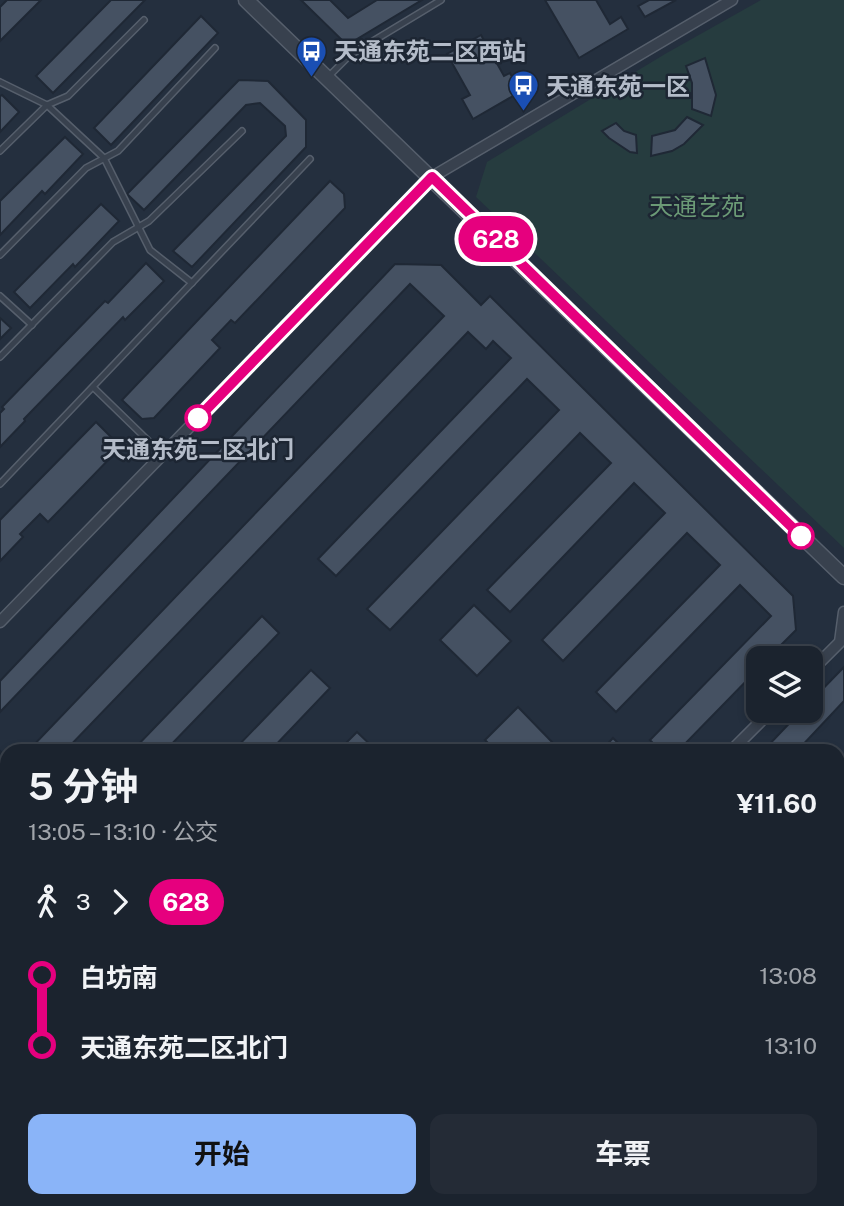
<!DOCTYPE html>
<html lang="zh">
<meta charset="utf-8">
<style>
body{margin:0;font-family:"Public Sans","Noto Sans SC",sans-serif;background:#242b36;color:#f1f3f6;height:100vh;display:flex;flex-direction:column;font-size:26px;white-space:nowrap}
*{box-sizing:border-box;margin:0}
p{font-size:23px;color:#a0a4aa}
.icon{flex:none;width:38px;height:38px;fill:none;stroke:currentColor;stroke-width:2;stroke-linecap:round;stroke-linejoin:round}
.map{position:relative;flex:1;overflow:hidden}
.sheet{position:absolute;left:0px;top:744px;width:845px;height:464px;display:flex;flex-direction:column;background:#1b232e;border-radius:21px 21px 0 0;box-shadow:0 4px 10px #0003,0 0 0 2px #39404a}
.sheet>*{flex:none}
.badge{padding:0 14px;border-radius:23px;font-size:24px;line-height:46px}
.tools{position:absolute;left:746px;top:646px;display:grid;gap:14px}
.tools a{display:grid;place-items:center;width:77px;height:77px;border-radius:14px;background:#1b232e;box-shadow:0 4px 10px #0003,0 0 0 2px #39404a;font-size:35px}
.map>.badge{position:absolute;translate:-50% -50%;box-shadow:0 0 0 4px #fff}
.legs{display:flex;align-items:center;gap:10px;height:77px;padding:0 28px;font-size:23px}
.legs p{margin-inline-start:auto}
.summary{display:flex;align-items:center;justify-content:space-between;height:119px;padding:0 28px}
h1{font-size:38px;font-weight:700;line-height:52px}
.button{display:flex;gap:14px;margin-top:auto;padding:14px 28px}
.button a{flex:1;height:80px;border-radius:14px;background:#8ab4f8;color:#111;font-size:28px;font-weight:700;line-height:80px;text-align:center}
.button a+a{background:#242b36;color:#f1f3f6}
ul{padding:0 28px;list-style:none}
li{display:flex;align-items:center;gap:24px;height:70px;font-size:26px}
li i{display:grid;place-items:center;width:10px;height:100%;margin:0 9px;background:currentColor}
li i::after{content:'';width:18px;height:18px;margin:-9px;border:5px solid;border-radius:50%;background:#1b232e}
li p{margin-inline-start:auto}
li:first-child i{background:linear-gradient(#0000 50%,currentColor 0)}
li:last-child i{background:linear-gradient(currentColor 50%,#0000 0)}
.map>svg:first-child{display:block}
.green{fill:#263c3f}
.building{fill:#455162;stroke:#1f2835;stroke-width:2}
.lines{fill:none;stroke-linecap:round;stroke-linejoin:round}
.service-casing{stroke:#565f6c;stroke-width:8}
.minor-casing{stroke:#565f6c;stroke-width:13}
.tertiary-casing{stroke:#565f6c;stroke-width:17}
.secondary-casing{stroke:#565f6c;stroke-width:18}
.service{stroke:#38414e;stroke-width:5}
.minor{stroke:#38414e;stroke-width:10}
.tertiary{stroke:#38414e;stroke-width:14}
.secondary{stroke:#465061;stroke-width:16}
.line-1-casing{stroke:#fff;stroke-width:16}
.line-1{stroke:#e6007e;stroke-width:10}
.stop-1-dot{fill:#fff;stroke:#e6007e;stroke-width:3.5}
.labels{text-anchor:middle;dominant-baseline:central;stroke-width:5;stroke-linejoin:round;paint-order:stroke}
.poi-label{font-size:24px;font-weight:bold;fill:#b4bcc9;stroke:#1d2633;text-anchor:start}
.park-label{font-size:24px;fill:#6b9a76;stroke:#1d2633}
.stop-label{font-size:24px;font-weight:bold;fill:#b4bcc9;stroke:#1d2633}
</style>
<div class="map">
<svg width="844" height="1206" viewBox="0 0 844 1206">
<rect width="100%" height="100%" fill="#242f3e"/>
<path class="green" d="M761 0H844V548L476 197 487 162 665 54Z"/>
<g class="building">
<path d="M7 0H41L0 41V7Z"/>
<path d="M111 0H145L53 93 36 76Z"/>
<path d="M301 0H330L348 18 377 0H422L347 45Z"/>
<path d="M545 0H596L610 24 621 17 628 29 579 58Z"/>
<path d="M649 0H676L645 17 638 6Z"/>
<path d="M201 16 218 33 111 145 94 128Z"/>
<path d="M481 35 504 76 510 73 520 92 473 119 462 99 470 95 447 54Z"/>
<path d="M705 58 716 95 711 116 692 109V83L686 66Z"/>
<path d="M239 80 268 81 306 120V147L192 267 173 251 286 136 285 126 260 103 246 105 144 210 127 194Z"/>
<path d="M2 95 19 112 0 132V96Z"/>
<path d="M687 117 703 125 684 144 672 151 651 156 652 136 675 130Z"/>
<path d="M616 123 624 131 636 135 637 153 630 152 609 138 602 131Z"/>
<path d="M65 137 83 154 45 194 42 191 0 235V201Z"/>
<path d="M330 181 344 194 345 208 235 323 231 320 212 340 220 348 154 418 142 419 122 400Z"/>
<path d="M101 204 119 221 75 267 73 264 30 308 14 292Z"/>
<path d="M146 263 164 281 125 320 123 317 24 419 25 421 0 447V413L4 409 2 407 105 301 108 303Z"/>
<path d="M395 264 441 265 481 305 490 296 793 596 796 630 768 658H758V669L678 751H660L650 740 771 616 740 585 616 712 596 692 720 565 687 533 563 661 542 640 665 513 634 483 510 612 487 590 611 463 580 433 390 630 367 609 559 410 527 379 336 576 318 559 511 358 493 341 486 349 468 332 65 751H28L444 316 410 284 0 712V681Z"/>
<path d="M0 318 11 328 0 339Z"/>
<path d="M96 422 115 441V453L48 522 40 514 20 534 23 537 0 561V520Z"/>
<path d="M474 605 511 641 477 676 440 640Z"/>
<path d="M262 616 279 633 165 751H132Z"/>
<path d="M844 667V701L797 751H763L802 710H810V702Z"/>
<path d="M311 670 330 688 270 751H233Z"/>
<path d="M518 707 552 742 543 751H496L485 740Z"/>
<path d="M357 732 377 751H338Z"/>
<path d="M613 738 626 751H601Z"/>
<path d="M0 751 7 758V777L0 770Z"/>
<path d="M844 777V812L838 818V783Z"/>
<path d="M844 972V1006L838 1012V978Z"/>
<path d="M844 1189V1206H828L833 1200H838V1195Z"/>
<path d="M537 1200H569L563 1206H531Z"/>
<path d="M640 1200H673L667 1206H634Z"/>
<path d="M732 1200H767L762 1206H727Z"/>
</g>
<g class="lines">
<defs>
<g id="service">
<path d="M328 77 350 55 441 0"/>
<path d="M0 82 47 105 104 158 150 250 192 283"/>
<path d="M0 151 47 105 68 96 144 20"/>
<path d="M0 255 86 168 118 151 215 48"/>
<path d="M0 296 32 325"/>
<path d="M0 357 113 242 149 221 242 131"/>
<path d="M93 387 163 455"/>
<path d="M0 484 310 159"/>
</g>
<g id="minor">
<path d="M0 622 432 177 732 0"/>
<path d="M810 672 840 642 844 612"/>
<path d="M731 751 772 710"/>
<path d="M838 874 844 883"/>
<path d="M695 1200 698 1206"/>
</g>
<path id="tertiary" d="M246 0 844 577"/>
<g id="secondary">
<path d="M0 833 7 840"/>
<path d="M0 871 7 878"/>
<path d="M340 1200 346 1206"/>
<path d="M378 1200 384 1206"/>
</g>
</defs>
<use href="#service" class="service-casing"/>
<use href="#minor" class="minor-casing"/>
<use href="#tertiary" class="tertiary-casing"/>
<use href="#secondary" class="secondary-casing"/>
<use href="#service" class="service"/>
<use href="#minor" class="minor"/>
<use href="#tertiary" class="tertiary"/>
<use href="#secondary" class="secondary"/>
</g>
<g class="lines">
<defs>
<path id="line-1" d="M198 418 432 177 801 536"/>
</defs>
<use href="#line-1" class="line-1-casing"/>
<use href="#line-1" class="line-1"/>
</g>
<defs>
<symbol id="bus-pin" viewBox="-11 -11 22 30"><path d="M0 17L-7.5 6A9.5 9.5 0 1 1 7.5 6Z" fill="#1a4fb4" stroke="#1d2633"/><path d="M-5-6H5V4H4V6H2V4H-2V6H-4V4H-5ZM-3.5-4V0h7V-4ZM-3.5 1.2v1.5H-2V1.2ZM2 1.2v1.5H3.5V1.2Z" fill="#fff"/></symbol>
</defs>
<g fill-rule="evenodd">
<use href="#bus-pin" x="294" y="34" width="35" height="47"/>
<use href="#bus-pin" x="506" y="68" width="35" height="47"/>
</g>
<g class="stop-1-dot">
<circle cx="198" cy="418" r="12"/>
<circle cx="801" cy="536" r="12"/>
</g>
<g class="labels">
<g class="poi-label">
<text x="334" y="51">天通东苑二区西站</text>
<text x="546" y="86">天通东苑一区</text>
</g>
<g class="park-label">
<text x="697" y="206">天通艺苑</text>
</g>
<g class="stop-label">
<text x="198" y="449">天通东苑二区北门</text>
</g>
</g>
</svg>
<div class="tools">
<a><svg class="icon" aria-label="layers" viewBox="0 0 24 24"><path d="M12 4l9 5-9 5-9-5zM3 14l9 5 9-5"/></svg></a>
</div>
<b class="badge" style="left:496px;top:239px;background:#e6007e;color:#fff">628</b>
<section class="sheet">
<div class="summary"><div><h1>5 分钟</h1><p>13:05 – 13:10 · 公交</p></div><b>¥11.60</b></div>
<div class="legs"><svg class="icon" aria-label="walk" viewBox="0 0 24 24"><circle cx="13" cy="4" r="2"/><path d="M13 8l-2 6 4 7M11 14l-3 7M7 12l3-4h3l4 4"/></svg>3<svg class="icon" aria-label="forward" viewBox="0 0 24 24"><path d="M9 5l7 7-7 7"/></svg><b class="badge" style="background:#e6007e;color:#fff">628</b></div>
<ul>
<li><i style="color:#e6007e"></i><b>白坊南</b><p>13:08</p></li>
<li><i style="color:#e6007e"></i><b>天通东苑二区北门</b><p>13:10</p></li>
</ul>
<div class="button"><a>开始</a><a>车票</a></div>
</section>
</div>
